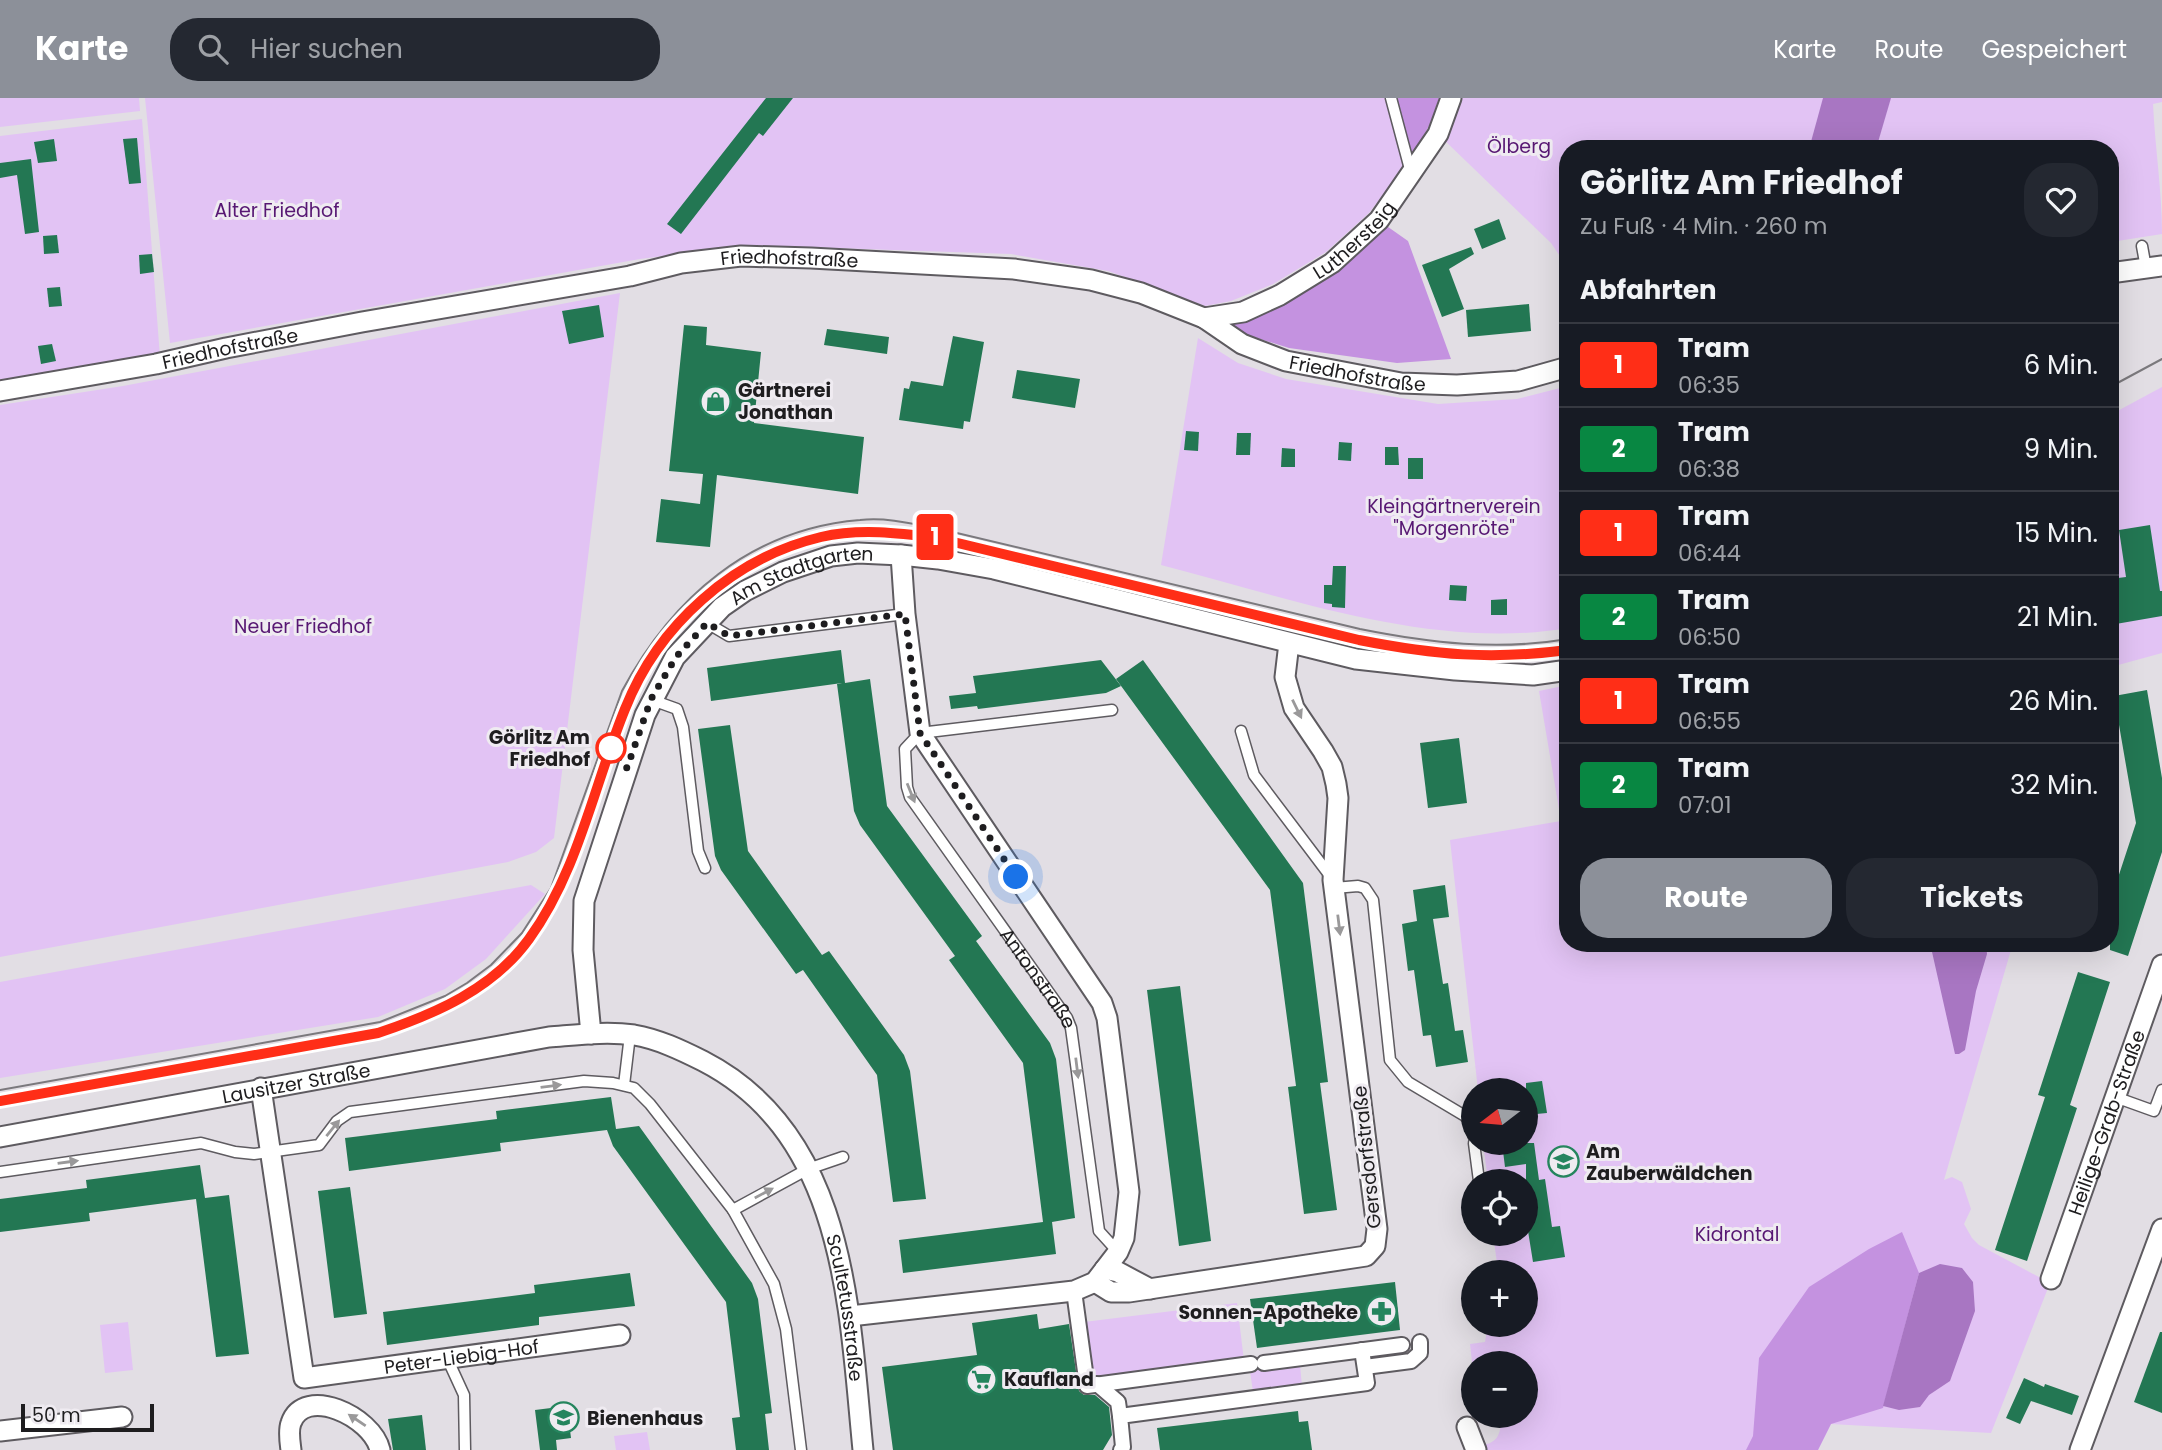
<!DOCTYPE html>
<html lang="de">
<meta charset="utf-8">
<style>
body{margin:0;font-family:Poppins,sans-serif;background:#242831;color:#f1f3f6;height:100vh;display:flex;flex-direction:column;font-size:26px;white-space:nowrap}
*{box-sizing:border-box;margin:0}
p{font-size:23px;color:#9ea1a6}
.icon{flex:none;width:38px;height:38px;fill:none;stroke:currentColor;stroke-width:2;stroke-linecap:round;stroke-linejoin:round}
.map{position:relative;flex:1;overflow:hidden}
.sheet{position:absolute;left:1559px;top:42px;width:560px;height:812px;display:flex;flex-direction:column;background:#171b24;border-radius:28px;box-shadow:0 7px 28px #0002}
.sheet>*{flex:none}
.badge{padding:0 14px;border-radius:5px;font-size:24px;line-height:46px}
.needle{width:46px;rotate:254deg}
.controls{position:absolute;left:1461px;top:980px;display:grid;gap:14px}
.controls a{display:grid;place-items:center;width:77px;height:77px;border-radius:50%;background:#171b24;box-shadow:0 7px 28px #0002;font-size:35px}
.scale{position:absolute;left:21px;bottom:18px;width:133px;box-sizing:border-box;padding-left:7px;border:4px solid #1e1d1f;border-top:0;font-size:19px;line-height:24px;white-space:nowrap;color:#1e1d1f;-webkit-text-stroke:5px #efebf1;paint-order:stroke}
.you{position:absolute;width:35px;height:35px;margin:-18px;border:5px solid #fff;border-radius:50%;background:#1a73e8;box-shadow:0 0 0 10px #1a73e833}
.map>.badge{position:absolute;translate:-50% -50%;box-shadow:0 0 0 4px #fff}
h2{padding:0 21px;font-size:26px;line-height:63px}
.round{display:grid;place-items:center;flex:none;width:74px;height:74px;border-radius:28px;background:#242831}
.headline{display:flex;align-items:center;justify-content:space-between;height:119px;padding:0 21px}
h1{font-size:33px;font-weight:700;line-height:52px}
.button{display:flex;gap:14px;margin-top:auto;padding:14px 21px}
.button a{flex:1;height:80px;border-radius:28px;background:#8c9099;color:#fff;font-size:28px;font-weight:700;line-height:80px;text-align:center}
.button a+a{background:#242831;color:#f1f3f6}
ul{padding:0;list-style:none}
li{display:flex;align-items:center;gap:21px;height:84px;padding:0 21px;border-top:2px solid #363941}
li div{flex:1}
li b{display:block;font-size:26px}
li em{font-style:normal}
li .badge{min-width:77px;font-weight:700;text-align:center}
header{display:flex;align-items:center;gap:42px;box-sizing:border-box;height:98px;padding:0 35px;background:#8c9099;color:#fff}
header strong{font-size:33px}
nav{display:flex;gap:38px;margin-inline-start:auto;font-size:24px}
.search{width:490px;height:63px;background:#242831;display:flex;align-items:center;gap:18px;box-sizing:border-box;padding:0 24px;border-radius:28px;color:#9ea1a6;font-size:26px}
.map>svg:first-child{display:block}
.green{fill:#e2c3f4}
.forest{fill:#c492e0}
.water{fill:#a876c2}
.building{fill:#237753}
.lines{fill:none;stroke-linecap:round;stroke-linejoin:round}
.service-casing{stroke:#5e5b60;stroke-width:13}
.pedestrian-casing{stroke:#5e5b60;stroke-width:18}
.minor-casing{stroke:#5e5b60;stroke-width:23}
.service{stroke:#fff;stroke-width:10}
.pedestrian{stroke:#fff;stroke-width:14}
.minor{stroke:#fff;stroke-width:19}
.tram{stroke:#7b797d;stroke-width:2}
.oneway{fill:#9a999a}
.line-casing{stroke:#fff;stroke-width:16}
.line{stroke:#ff2e17;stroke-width:10}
.walk{stroke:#1e1d1f;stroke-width:7;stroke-dasharray:0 12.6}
.stop-dot{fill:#fff;stroke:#ff2e17;stroke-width:3.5}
.labels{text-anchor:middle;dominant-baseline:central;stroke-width:6;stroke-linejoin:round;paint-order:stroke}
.park-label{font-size:19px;fill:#571773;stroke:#efebf1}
.street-label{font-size:19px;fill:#1e1d1f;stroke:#efebf1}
.poi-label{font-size:19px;font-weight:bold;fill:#1e1d1f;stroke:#efebf1;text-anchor:start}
.stop-label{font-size:19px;font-weight:bold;fill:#1e1d1f;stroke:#efebf1;text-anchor:end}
</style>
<header>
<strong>Karte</strong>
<div class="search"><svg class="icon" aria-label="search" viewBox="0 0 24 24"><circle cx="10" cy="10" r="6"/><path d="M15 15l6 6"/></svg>Hier suchen</div>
<nav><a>Karte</a><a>Route</a><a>Gespeichert</a></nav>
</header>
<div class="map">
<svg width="2162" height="1352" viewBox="0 0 2162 1352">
<rect width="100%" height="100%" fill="#e2dee4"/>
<g class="green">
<path d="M0 0H139L140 13 0 29Z"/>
<path d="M145 0H1439L1430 26 1412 59 1369 115 1326 154 1273 186 1231 203 1205 208 1108 173 1011 156 805 149H735L640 161 170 245Z"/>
<path d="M1453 0H2162V4L2153 6C2155 49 2162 93 2162 136L2111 144 2110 51H1568V170L1551 145 1440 38Z"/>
<path d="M142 21 160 259 0 286V38Z"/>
<path d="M620 195 554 740 536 754 508 764 0 859V307L123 288Z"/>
<path d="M1198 240 1238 265 1286 281 1438 306 1517 301 1568 288V530C1434 553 1289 500 1161 467Z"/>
<path d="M2162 289V555L2111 569 2110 317Z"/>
<path d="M1568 587V845H2013L1944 1082 1952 1079 1962 1084 1971 1111 1964 1126 1972 1140 1979 1147 2050 1185 1991 1335 1831 1326 1818 1352H1483L1482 1347C1499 1345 1502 1333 1500 1318H1526V1265H1474L1473 1273 1470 1246 1485 1244 1488 1227H1526V1174H1495L1497 1165 1493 1136H1526V1083H1488L1483 1045H1526V992H1478L1450 742 1561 723 1539 593Z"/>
<path d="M531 787 545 796 486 861 445 891 378 919 0 980V884Z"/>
<path d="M1237 1205 1244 1263 1095 1282 1090 1278 1084 1224Z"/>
<path d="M128 1224 133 1272 105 1275 100 1227Z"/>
<path d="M1300 1267 1302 1288 1253 1294 1250 1273Z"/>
<path d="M647 1334 650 1352H616L614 1338Z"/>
</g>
<g class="forest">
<path d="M1394 0H1439L1430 26 1412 59 1395 11Z"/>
<path d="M1381 124 1408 143 1451 261 1397 265 1289 250 1244 236 1213 222 1244 218Z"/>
<path d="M1902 1134 1919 1175 1883 1310 1831 1326 1818 1352H1746L1753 1338 1759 1260 1809 1189 1869 1151Z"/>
</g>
<g class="water">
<path d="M1823 0H1891L1876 51H1809Z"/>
<path d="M1930 845H1986L1987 856 1976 893 1965 952 1959 956H1955Z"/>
<path d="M1940 1166 1962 1170 1973 1184 1975 1213 1950 1283 1929 1297 1920 1309 1899 1312 1883 1308 1919 1175Z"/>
</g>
<g class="building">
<path d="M766 0H793L763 38 759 35 681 136 667 126Z"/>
<path d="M137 40 141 85 129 86 123 41Z"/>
<path d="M54 41 57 63 38 65 34 44Z"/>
<path d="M31 61 39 134 25 136 17 77 0 80V65Z"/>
<path d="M1499 121 1506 141 1482 151 1474 131Z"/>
<path d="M57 137 59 155 44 156 43 138Z"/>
<path d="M1471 149 1474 156 1449 171 1464 211 1442 219 1422 167Z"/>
<path d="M152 156 154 174 140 176 139 157Z"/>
<path d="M60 189 62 208 49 209 47 190Z"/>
<path d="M1529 206 1531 233 1468 239 1466 212Z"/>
<path d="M599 207 604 239 569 246 562 213Z"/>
<path d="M684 227 707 229 706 247 761 254 754 325 864 339 858 396 717 377 710 449 656 444 661 401 700 406 703 376 669 373Z"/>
<path d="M827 231 889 239 887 256 824 247Z"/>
<path d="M953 238 984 244 970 324 964 323 963 331 899 322 904 290 909 291 911 283 943 288Z"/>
<path d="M52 246 56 263 41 266 38 248Z"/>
<path d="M1017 272 1080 281 1075 310 1012 300Z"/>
<path d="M1186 333 1199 334 1198 353 1184 352Z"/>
<path d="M1237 335H1251L1250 357H1236Z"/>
<path d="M1339 344 1352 345 1351 363 1338 362Z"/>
<path d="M1385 349H1398L1399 367H1385Z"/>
<path d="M1282 350 1295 351V369H1281Z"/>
<rect x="1408" y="360" width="15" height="21"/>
<path d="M2150 427 2160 493H2162V518L2110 527V481L2126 479 2119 432Z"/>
<path d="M1333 468H1346L1345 510 1332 509V506L1324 505V487H1332Z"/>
<path d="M1450 487 1467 488 1466 503 1449 502Z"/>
<path d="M1507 501V517H1491V502Z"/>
<path d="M841 552 845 585 870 581 887 708 982 838 976 843 1050 945 1056 961 1075 1120 1052 1124 1056 1156 903 1175 899 1142 1043 1124 1023 965 949 862 955 858 860 727 854 713 837 586 842 585 711 603 707 570Z"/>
<path d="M1101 562 1121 588 1106 595 978 611 977 608 951 611 949 598 976 595 973 578Z"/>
<path d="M1143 562 1303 785 1328 984 1320 985 1337 1112 1304 1116 1288 989 1296 988 1270 792 1116 581Z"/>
<path d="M2147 592 2162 680V754L2128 858 2110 852V804L2136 725 2114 598Z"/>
<path d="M730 627 748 753 822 857 829 853 904 957 910 973 926 1101 893 1104 877 977 803 872 796 876 721 772 715 758 698 631Z"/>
<path d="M1459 640 1467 705 1428 710 1420 645Z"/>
<path d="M1445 787 1449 819 1433 821 1443 886 1448 885 1455 933 1463 932 1468 964 1436 969 1431 937 1423 938 1414 872 1408 873 1402 826 1417 823 1413 792Z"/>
<path d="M2078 874 2110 884 2070 1007 2077 1010 2027 1163 1995 1152 2045 999 2038 997Z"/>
<path d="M1180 888 1211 1143 1179 1148 1147 892Z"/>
<path d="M1542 983 1547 1015 1526 1017V985Z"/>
<path d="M611 999 616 1031 639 1028 752 1185 758 1201 772 1315 765 1316 769 1352H736L732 1320 740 1319 726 1204 613 1048 607 1032 500 1045 501 1053 349 1073 345 1040 497 1021 496 1013Z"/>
<path d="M1502 1045H1534L1539 1082 1545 1081 1552 1129 1560 1128 1565 1159 1533 1164 1528 1133H1526V1066L1505 1069Z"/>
<path d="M200 1067 205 1100 229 1097 249 1256 216 1259 196 1101 89 1115 90 1123 0 1134V1101L87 1090 86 1082Z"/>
<path d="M350 1089 367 1216 334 1220 318 1093Z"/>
<path d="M630 1175 635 1208 539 1219V1227L387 1247 383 1214 535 1195 534 1187Z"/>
<path d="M1395 1184 1400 1232 1257 1250 1250 1201Z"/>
<path d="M1037 1216 1039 1231 1069 1226 1079 1293 1084 1297H1095L1109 1309 1112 1337 1103 1352H893L882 1269 977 1257 972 1225Z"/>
<path d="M2160 1234H2162V1315L2134 1304Z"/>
<path d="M2024 1280 2044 1289 2045 1286 2079 1298 2072 1317 2031 1303 2020 1326 2006 1320Z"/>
<path d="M567 1308 571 1340 556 1342 557 1352H540L535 1312Z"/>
<path d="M1298 1313 1299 1324 1308 1323 1312 1352H1160L1157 1330Z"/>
<path d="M422 1317 426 1352H393L388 1321Z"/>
</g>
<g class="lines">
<defs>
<g id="service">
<path d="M1391 0 1411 75"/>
<path d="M2142 148 2146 170"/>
<path d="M707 525 729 538 905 516"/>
<path d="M652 602 677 611 683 629 698 753 705 770"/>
<path id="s1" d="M1112 612 920 635 905 651 907 689 910 699 1067 920 1071 930 1099 1133 1118 1154"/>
<path d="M1241 633 1254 677 1331 779"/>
<path d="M1334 790 1358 788 1365 790 1373 802 1390 962 1408 984 1465 1018 1470 1024 1474 1039"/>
<path d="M624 987 630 937"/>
<path d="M2115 999 2154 1013 2162 992"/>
<path d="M1474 1045 1479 1083"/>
<path d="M0 1074 201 1045 235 1054 254 1056 319 1047 337 1023 350 1014 584 983 613 985 634 990 650 1006 733 1112 808 1071 843 1059"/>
<path d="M733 1112 774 1186 786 1231 801 1352"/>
<path d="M1486 1136V1137"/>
<path d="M447 1260 464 1297 465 1352"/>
</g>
<g id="pedestrian">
<path d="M1074 1193 1087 1288 1251 1266"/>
<path d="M1264 1265 1402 1247"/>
<path d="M1365 1269 1411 1263 1420 1255V1244"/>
<path d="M1097 1286 1118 1304 1120 1318"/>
<path d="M1121 1352 1123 1349 1120 1318 1367 1285 1362 1252"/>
</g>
<g id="minor">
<path d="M2110 175 2162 168"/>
<path id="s2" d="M1204 220 1243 214 1280 197 1332 165 1379 122 1438 36 1451 0"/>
<path id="s3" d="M0 293 156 266 226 250 362 224 630 178 681 165 741 158 811 160 1014 171 1091 182 1141 195 1204 220 1242 246 1286 263 1401 285 1457 287 1518 283 1568 269"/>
<path id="s4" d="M591 936 583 852 584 803 645 617 675 559 722 509 745 493 783 474 831 458 858 455 901 457 938 461 994 471 1356 561 1455 572 1533 577 1568 572"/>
<path id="s5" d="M261 990 304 1280 620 1237"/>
<path id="s6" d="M0 1039 549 939C576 937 606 933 634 937 658 941 681 952 703 963 847 1037 849 1212 863 1352"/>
<path d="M1105 1171 1118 1174 1150 1191"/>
<path id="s7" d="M2051 1181 2162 867"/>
<path d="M1095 1184 1111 1194H1129L1366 1158 1375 1148 1377 1131 1333 782 1338 700 1336 686 1332 669 1323 653 1294 610 1285 579 1289 545"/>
<path d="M850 1218 1074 1193 1095 1184 1118 1154 1124 1140 1129 1094 1107 920 1102 905 920 635 905 516 901 457"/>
<path d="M1467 1329 1476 1352"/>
<path d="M0 1333 122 1319"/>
<path d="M291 1352C290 1344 288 1333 291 1325 304 1287 372 1318 380 1352"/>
<path d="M2080 1352 2162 1131"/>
</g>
</defs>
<use href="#service" class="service-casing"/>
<use href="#pedestrian" class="pedestrian-casing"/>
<use href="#minor" class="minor-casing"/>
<use href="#service" class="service"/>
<use href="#pedestrian" class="pedestrian"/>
<use href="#minor" class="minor"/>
<g class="tram">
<path d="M2110 289 2162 261"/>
<path d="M996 454 1359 542C1435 557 1491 562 1568 552"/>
<path d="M731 479C794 436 857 429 931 439"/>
<path d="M399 928 447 909 465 898"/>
<path d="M0 992 380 924 445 898 467 885 491 867 522 835 551 790 622 593C672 500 750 431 860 422 887 419 914 426 940 431L1360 531C1430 545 1497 553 1568 541"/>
<path d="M0 1003 79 988"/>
</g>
</g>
<defs><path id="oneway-solid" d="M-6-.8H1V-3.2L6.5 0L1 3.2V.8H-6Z" transform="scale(1.75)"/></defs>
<g class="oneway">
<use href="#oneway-solid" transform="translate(1297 611) rotate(64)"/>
<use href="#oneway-solid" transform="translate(911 695) rotate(68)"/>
<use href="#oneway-solid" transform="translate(1339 827) rotate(83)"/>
<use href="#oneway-solid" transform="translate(1077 970) rotate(83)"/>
<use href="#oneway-solid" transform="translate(551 988) rotate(-7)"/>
<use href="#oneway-solid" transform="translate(333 1030) rotate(-51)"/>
<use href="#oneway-solid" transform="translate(68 1064) rotate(-8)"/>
<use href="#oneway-solid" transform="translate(764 1095) rotate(-28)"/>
<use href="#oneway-solid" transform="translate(357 1322) rotate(-146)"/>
</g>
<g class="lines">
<defs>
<path id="line" d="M0 1003 378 935C435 916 493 891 529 841 578 774 594 687 625 611 658 527 733 460 821 439 860 430 899 435 937 440L1359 542C1435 557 1491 562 1568 552"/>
</defs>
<use href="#line" class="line-casing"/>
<use href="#line" class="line"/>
<path class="walk" d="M611 650 627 670 651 601 676 559 707 525 729 538 905 516 920 635 1016 779"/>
</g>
<defs>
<symbol id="shop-ring" viewBox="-11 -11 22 22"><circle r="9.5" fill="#efebf1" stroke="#25855e" stroke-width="1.5"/><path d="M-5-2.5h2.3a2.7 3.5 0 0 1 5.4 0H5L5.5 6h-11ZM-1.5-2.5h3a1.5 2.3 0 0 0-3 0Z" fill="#25855e"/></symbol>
<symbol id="school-ring" viewBox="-11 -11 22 22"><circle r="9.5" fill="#efebf1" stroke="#25855e" stroke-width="1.5"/><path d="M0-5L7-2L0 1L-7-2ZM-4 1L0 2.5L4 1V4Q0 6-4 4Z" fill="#25855e"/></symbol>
<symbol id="pharmacy-ring" viewBox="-11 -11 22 22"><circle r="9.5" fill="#efebf1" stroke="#25855e" stroke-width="1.5"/><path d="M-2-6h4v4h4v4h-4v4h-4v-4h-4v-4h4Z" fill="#25855e"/></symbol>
<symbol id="supermarket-ring" viewBox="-11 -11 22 22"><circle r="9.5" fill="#efebf1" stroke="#25855e" stroke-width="1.5"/><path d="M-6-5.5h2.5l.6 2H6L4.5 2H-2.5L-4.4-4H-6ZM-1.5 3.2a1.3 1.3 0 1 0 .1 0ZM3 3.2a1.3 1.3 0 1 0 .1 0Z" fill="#25855e"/></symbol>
</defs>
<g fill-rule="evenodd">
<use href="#shop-ring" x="698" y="286" width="35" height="35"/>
<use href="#school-ring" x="1546" y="1046" width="35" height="35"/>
<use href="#pharmacy-ring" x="1364" y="1196" width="35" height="35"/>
<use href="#supermarket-ring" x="964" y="1264" width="35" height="35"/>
<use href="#school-ring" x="546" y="1302" width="35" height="35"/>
</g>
<circle class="stop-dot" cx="611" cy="650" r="14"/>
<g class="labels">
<g class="park-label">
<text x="1519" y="48">Ölberg</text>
<text x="277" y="112">Alter Friedhof</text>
<text x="1454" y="408">Kleingärtnerverein<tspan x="1454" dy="22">"Morgenröte"</tspan></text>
<text x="303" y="528">Neuer Friedhof</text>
<text x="1737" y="1136">Kidrontal</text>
</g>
<g class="street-label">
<text stroke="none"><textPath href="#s2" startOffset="173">Luthersteig</textPath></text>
<text stroke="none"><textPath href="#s3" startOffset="802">Friedhofstraße</textPath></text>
<text stroke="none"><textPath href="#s3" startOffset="234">Friedhofstraße</textPath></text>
<text stroke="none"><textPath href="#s3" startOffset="1390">Friedhofstraße</textPath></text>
<text stroke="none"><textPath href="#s4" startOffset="551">Am Stadtgarten</textPath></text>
<text stroke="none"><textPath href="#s1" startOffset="486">Antonstraße</textPath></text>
<text stroke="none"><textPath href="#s6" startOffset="301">Lausitzer Straße</textPath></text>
<text stroke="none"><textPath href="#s7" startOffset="166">Heilige-Grab-Straße</textPath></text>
<text transform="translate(1367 1059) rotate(-96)">Gersdorfstraße</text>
<text stroke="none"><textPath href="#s6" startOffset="1015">Scultetusstraße</textPath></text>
<text stroke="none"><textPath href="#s5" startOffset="452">Peter-Liebig-Hof</textPath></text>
</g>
<g class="poi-label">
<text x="738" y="292">Gärtnerei<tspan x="738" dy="22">Jonathan</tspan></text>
<text x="1586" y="1053">Am<tspan x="1586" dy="22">Zauberwäldchen</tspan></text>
<text x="1358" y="1214" text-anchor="end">Sonnen-Apotheke</text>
<text x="1004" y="1281">Kaufland</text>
<text x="587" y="1320">Bienenhaus</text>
</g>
<g class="stop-label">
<text x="590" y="639">Görlitz Am<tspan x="590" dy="22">Friedhof</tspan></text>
</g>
</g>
</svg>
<div class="controls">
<a><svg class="needle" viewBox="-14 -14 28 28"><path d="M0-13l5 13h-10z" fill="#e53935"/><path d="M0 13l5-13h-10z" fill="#9ea1a6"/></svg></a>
<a><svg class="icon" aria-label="locate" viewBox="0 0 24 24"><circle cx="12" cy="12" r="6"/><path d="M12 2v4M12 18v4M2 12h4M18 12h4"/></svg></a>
<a>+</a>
<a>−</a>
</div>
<div class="scale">50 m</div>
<div class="you" style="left:1016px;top:779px"></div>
<b class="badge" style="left:935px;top:439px;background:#ff2e17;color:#fff">1</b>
<section class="sheet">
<div class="headline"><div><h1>Görlitz Am Friedhof</h1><p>Zu Fuß · 4 Min. · 260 m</p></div><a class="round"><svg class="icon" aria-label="heart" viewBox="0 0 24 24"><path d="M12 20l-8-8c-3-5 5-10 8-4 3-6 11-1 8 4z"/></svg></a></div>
<h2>Abfahrten</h2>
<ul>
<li><span class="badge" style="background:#ff2e17;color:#fff">1</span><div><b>Tram</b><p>06:35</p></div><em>6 Min.</em></li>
<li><span class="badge" style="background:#088742;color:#fff">2</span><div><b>Tram</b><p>06:38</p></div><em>9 Min.</em></li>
<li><span class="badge" style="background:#ff2e17;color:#fff">1</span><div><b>Tram</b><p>06:44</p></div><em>15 Min.</em></li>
<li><span class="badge" style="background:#088742;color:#fff">2</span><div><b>Tram</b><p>06:50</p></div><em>21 Min.</em></li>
<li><span class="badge" style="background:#ff2e17;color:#fff">1</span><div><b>Tram</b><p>06:55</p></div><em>26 Min.</em></li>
<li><span class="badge" style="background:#088742;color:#fff">2</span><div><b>Tram</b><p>07:01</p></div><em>32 Min.</em></li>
</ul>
<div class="button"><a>Route</a><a>Tickets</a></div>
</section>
</div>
